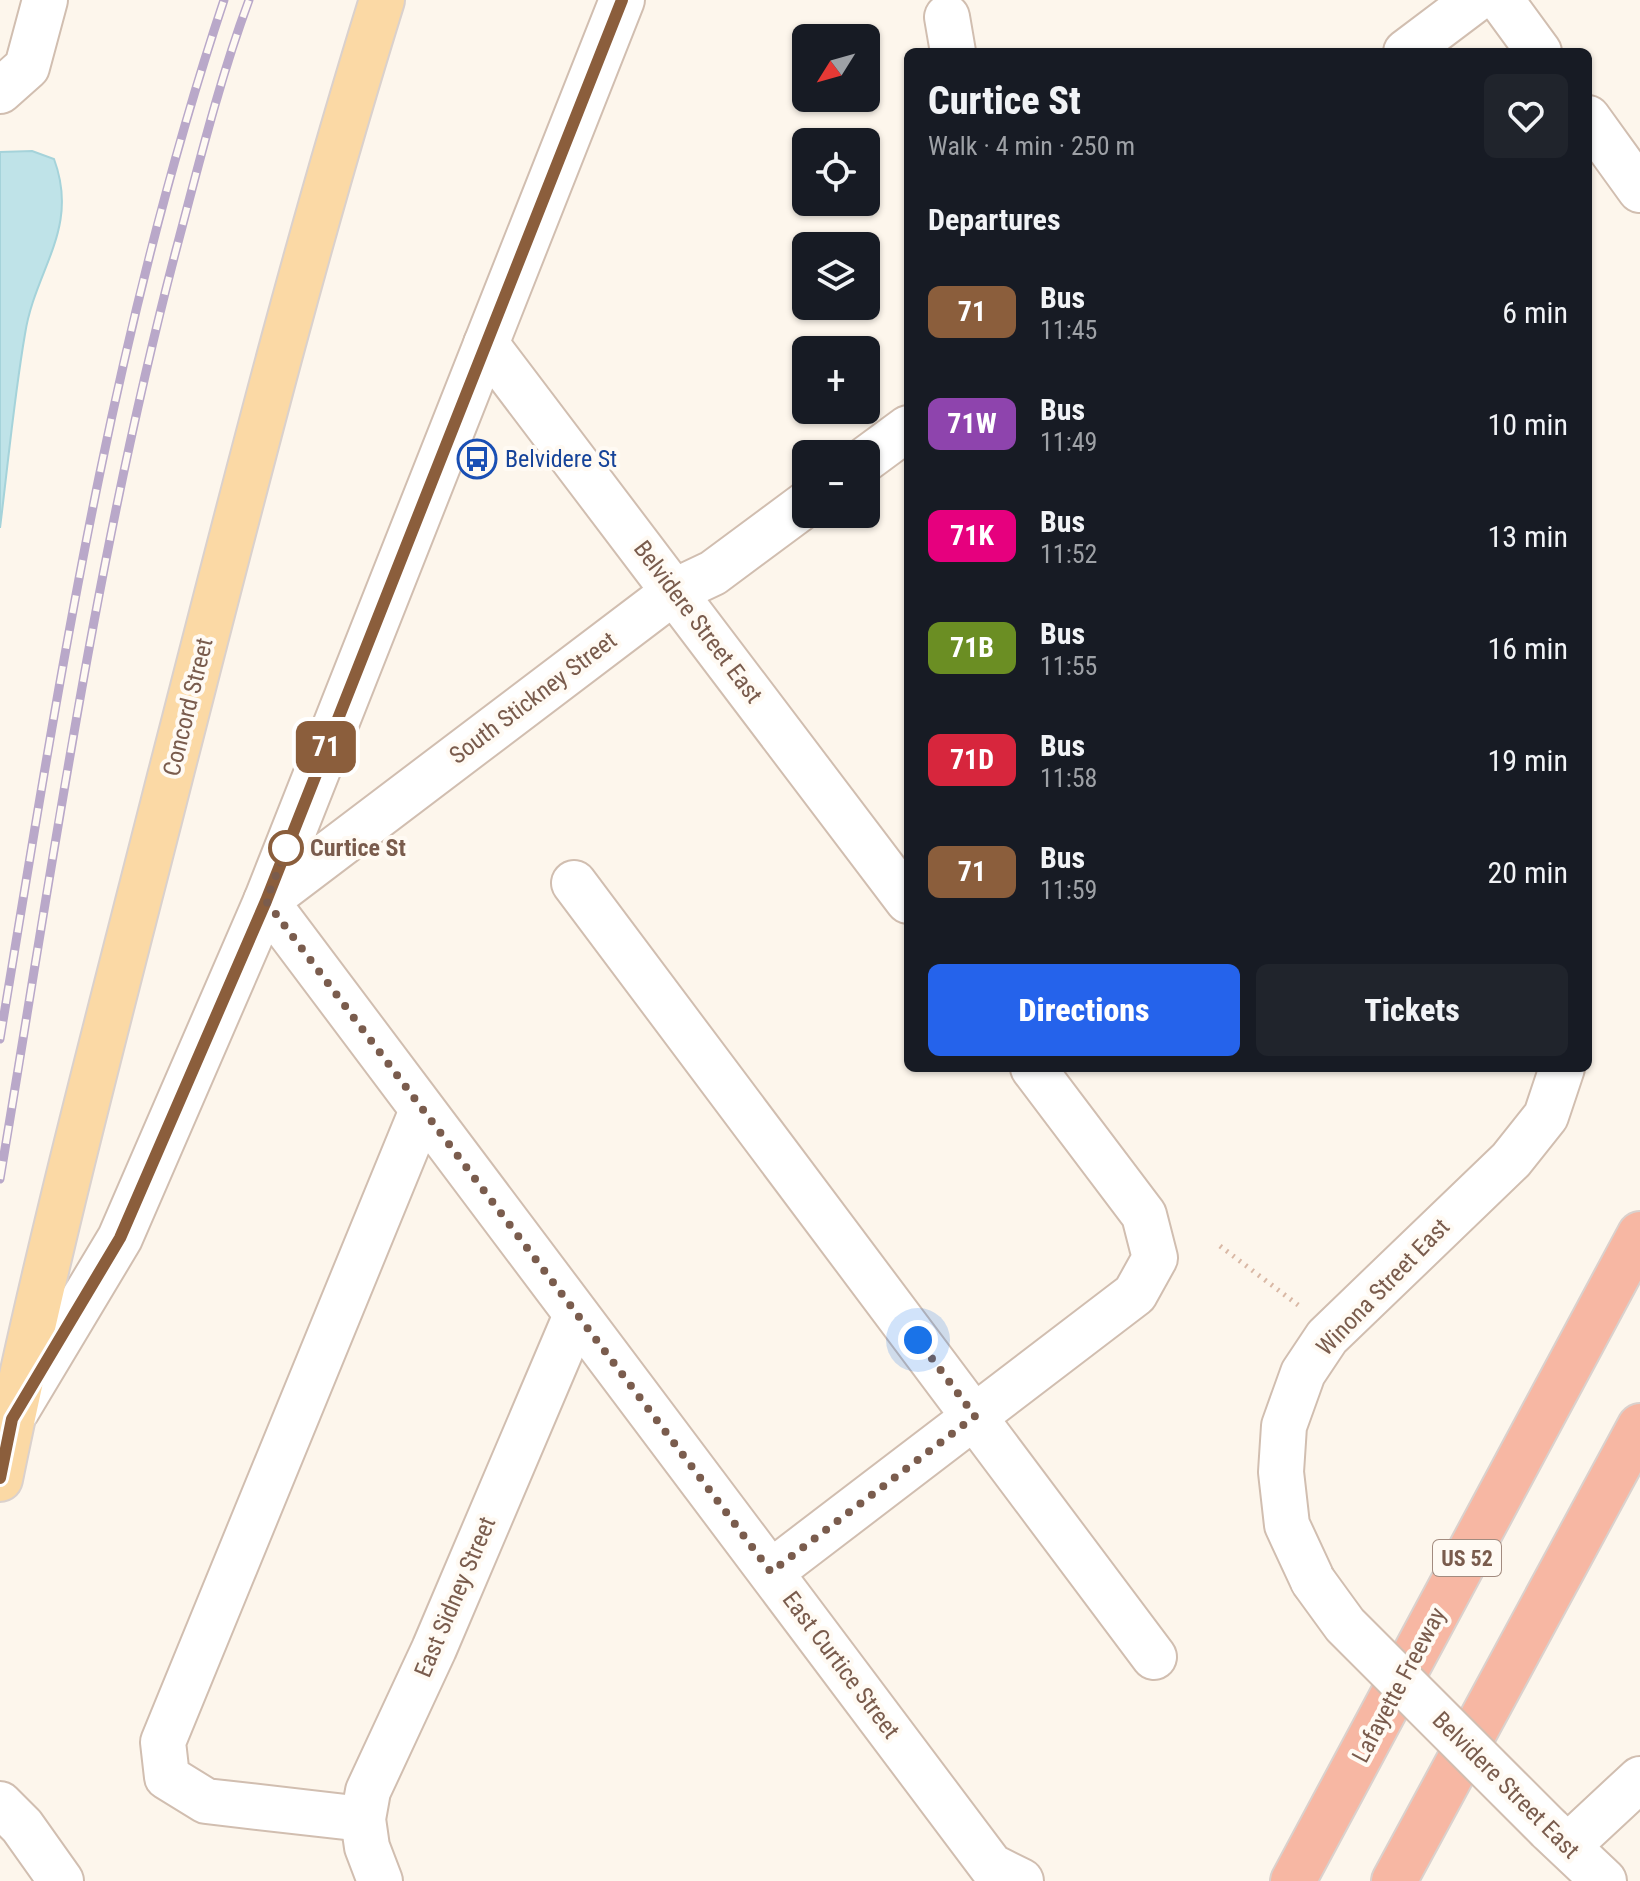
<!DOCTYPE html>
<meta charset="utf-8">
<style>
body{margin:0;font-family:"Roboto Condensed",sans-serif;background:#20242c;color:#f1f3f6;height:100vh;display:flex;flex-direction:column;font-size:30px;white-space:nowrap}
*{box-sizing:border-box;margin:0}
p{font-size:26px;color:#9ea1a6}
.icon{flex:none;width:44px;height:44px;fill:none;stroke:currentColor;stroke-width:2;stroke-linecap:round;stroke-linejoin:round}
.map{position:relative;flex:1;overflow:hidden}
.drawer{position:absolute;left:904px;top:48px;width:688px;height:1024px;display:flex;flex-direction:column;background:#171b24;border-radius:12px;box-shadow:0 2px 6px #0004}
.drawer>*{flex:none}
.badge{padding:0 16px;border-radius:12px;font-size:28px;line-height:52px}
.needle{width:52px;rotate:233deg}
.buttons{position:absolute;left:792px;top:24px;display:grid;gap:16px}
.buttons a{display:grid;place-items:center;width:88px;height:88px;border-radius:12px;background:#171b24;box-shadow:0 2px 6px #0004;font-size:40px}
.you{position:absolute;width:40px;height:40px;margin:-20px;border:6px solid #fff;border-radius:50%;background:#1a73e8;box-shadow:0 0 0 12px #1a73e833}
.map>.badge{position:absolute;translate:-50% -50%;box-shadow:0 0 0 4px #fff}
h2{padding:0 24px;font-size:30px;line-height:72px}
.round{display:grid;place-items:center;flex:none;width:84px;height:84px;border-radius:12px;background:#20242c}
.head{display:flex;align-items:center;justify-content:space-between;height:136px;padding:0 24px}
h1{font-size:38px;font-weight:800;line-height:60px}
.action{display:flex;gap:16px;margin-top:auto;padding:16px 24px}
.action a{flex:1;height:92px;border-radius:12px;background:#2563eb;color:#fff;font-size:32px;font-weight:800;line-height:92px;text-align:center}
.action a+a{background:#20242c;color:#f1f3f6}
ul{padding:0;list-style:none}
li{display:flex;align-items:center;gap:24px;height:112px;padding:0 24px}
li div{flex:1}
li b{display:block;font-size:30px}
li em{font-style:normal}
li .badge{min-width:88px;font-weight:700;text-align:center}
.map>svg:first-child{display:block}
.water{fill:#bfe3e8;stroke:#a5d3da;stroke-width:2}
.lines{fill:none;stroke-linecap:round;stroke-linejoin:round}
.minor-casing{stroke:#d1beb0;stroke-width:48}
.major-casing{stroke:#dad1cd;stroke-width:48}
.highway-casing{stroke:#dad1cd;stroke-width:48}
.path{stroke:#d9b8a5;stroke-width:5;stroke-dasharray:2 6;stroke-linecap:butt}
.minor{stroke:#fff;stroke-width:44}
.major{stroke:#fbd9a5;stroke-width:44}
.highway{stroke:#f7b7a3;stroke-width:44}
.rail-casing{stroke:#b9a8c9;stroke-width:9}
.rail{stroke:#fffaf3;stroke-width:6;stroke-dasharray:18;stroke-linecap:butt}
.minor-bridge-casing{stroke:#d1beb0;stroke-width:48;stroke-linecap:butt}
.minor-bridge{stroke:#fff;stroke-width:44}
.line-casing{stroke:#fff;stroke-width:18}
.line{stroke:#8b5e3c;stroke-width:12}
.walk{stroke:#7a5c4d;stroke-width:8;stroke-dasharray:0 14.4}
.stop-dot{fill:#fff;stroke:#8b5e3c;stroke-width:4}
.labels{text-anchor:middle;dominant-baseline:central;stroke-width:8;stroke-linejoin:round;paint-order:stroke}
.shield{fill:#fffaf3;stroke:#a28b7f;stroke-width:2}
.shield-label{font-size:22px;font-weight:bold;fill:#7a5c4d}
.transit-label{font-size:24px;fill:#164399;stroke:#fffaf3;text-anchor:start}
.street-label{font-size:24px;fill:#7a5c4d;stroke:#fffaf3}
.stop-label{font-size:24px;font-weight:bold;fill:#7a5c4d;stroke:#fffaf3;text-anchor:start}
</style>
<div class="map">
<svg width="1640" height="1881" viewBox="0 0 1640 1881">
<rect width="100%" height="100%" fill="#fdf6ec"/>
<path class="water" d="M32 151 54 159C80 229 35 269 25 334 14 398 8 464 0 528V152Z"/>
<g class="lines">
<defs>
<g id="minor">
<path d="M1501 0 1539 52"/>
<path d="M947 17 953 52"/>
<path d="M1406 52 1475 0"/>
<path d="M0 91 27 67 45 0"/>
<path d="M1588 118 1640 190"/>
<path d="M486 344 908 901"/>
<path d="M866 459 908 428"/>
<path d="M806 504 713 573 675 591 266 901 991 1866 1021 1881"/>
<path d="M574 883 1154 1657"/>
<path d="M17 1410 120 1238 266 901 622 0"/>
<path d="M771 1572 1135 1294 1155 1258 1144 1215 1033 1068"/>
<path d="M1313 1581 1287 1525 1281 1472 1284 1426 1303 1373 1327 1337 1511 1160 1546 1116 1562 1068"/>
<path d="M0 1804 22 1826 61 1881"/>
<path d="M363 1819 206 1801 167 1777 163 1742 422 1110"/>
<path d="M1549 1829 1604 1881"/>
<path d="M1568 1846 1640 1779"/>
<path d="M380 1881 367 1847 363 1819 368 1791 434 1649 576 1315"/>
</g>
<path id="major" d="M0 1479C48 1243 111 1010 170 777 237 517 302 257 382 0"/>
<g id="highway">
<path d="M1293 1881 1640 1234"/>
<path d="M1394 1881 1640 1426"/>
</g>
</defs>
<use href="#minor" class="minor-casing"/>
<use href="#major" class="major-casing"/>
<use href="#highway" class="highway-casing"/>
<path class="path" d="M1220 1246 1302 1308"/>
<use href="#minor" class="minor"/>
<use href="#major" class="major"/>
<use href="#highway" class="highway"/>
<defs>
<g id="rail">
<path d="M0 1039C58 689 111 338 224 0"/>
<path d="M0 1179C52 868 96 555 176 250 198 167 219 81 249 0"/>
</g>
</defs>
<use href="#rail" class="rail-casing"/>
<use href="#rail" class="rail"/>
<defs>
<path id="minor-bridge" d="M1313 1581 1345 1625 1549 1829"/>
</defs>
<use href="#minor-bridge" class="minor-bridge-casing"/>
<use href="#minor-bridge" class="minor-bridge"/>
</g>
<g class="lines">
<defs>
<path id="line" d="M0 1478 12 1419 120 1238 266 901 622 0"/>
</defs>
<use href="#line" class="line-casing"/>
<use href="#line" class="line"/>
<path class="walk" d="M286 848 289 842 266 901 771 1572 975 1416 918 1340"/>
</g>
<defs>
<symbol id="bus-ring" viewBox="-11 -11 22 22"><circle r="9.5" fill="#fffaf3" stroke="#1a4fb4" stroke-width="1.5"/><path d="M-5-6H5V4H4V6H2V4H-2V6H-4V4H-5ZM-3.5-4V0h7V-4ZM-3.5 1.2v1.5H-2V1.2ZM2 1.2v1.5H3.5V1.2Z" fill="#1a4fb4"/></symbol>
</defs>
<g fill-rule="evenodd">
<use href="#bus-ring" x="455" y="437" width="44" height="44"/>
</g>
<circle class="stop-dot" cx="286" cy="848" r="16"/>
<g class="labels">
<rect class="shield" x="1433" y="1540" width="68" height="36" rx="6"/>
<g class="shield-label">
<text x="1467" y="1558">US 52</text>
</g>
<g class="transit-label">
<text x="505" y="459">Belvidere St</text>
</g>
<g class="street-label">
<text transform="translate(698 622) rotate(53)">Belvidere Street East</text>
<text transform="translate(533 698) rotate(-37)">South Stickney Street</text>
<text transform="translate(188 707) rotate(-76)">Concord Street</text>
<text transform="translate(1383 1287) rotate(-46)">Winona Street East</text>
<text transform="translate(455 1597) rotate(-67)">East Sidney Street</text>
<text transform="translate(841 1665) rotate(53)">East Curtice Street</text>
<text transform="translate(1399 1685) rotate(-62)">Lafayette Freeway</text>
<text transform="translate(1506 1785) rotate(45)">Belvidere Street East</text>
</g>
<g class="stop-label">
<text x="310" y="848">Curtice St</text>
</g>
</g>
</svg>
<div class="buttons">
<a><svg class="needle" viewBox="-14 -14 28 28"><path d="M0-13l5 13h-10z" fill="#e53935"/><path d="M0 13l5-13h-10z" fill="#9ea1a6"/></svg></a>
<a><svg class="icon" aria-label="locate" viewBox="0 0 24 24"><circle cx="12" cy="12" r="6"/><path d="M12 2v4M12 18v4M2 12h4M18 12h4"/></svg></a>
<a><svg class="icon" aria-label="layers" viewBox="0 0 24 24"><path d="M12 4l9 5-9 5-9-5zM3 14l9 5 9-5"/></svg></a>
<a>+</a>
<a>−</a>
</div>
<div class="you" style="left:918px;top:1340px"></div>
<b class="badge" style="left:326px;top:747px;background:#8b5e3c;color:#fff">71</b>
<section class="drawer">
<div class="head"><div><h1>Curtice St</h1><p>Walk · 4 min · 250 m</p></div><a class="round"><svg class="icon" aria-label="heart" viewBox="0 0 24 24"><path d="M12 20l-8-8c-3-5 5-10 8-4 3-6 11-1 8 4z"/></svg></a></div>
<h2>Departures</h2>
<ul>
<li><span class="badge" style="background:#8b5e3c;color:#fff">71</span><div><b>Bus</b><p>11:45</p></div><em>6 min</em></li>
<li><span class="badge" style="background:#8e44ad;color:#fff">71W</span><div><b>Bus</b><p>11:49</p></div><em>10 min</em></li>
<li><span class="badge" style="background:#e6007e;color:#fff">71K</span><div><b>Bus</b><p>11:52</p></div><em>13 min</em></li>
<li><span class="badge" style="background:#6b8e23;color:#fff">71B</span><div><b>Bus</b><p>11:55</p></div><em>16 min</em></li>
<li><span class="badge" style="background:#d7263d;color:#fff">71D</span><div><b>Bus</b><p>11:58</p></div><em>19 min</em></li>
<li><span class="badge" style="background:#8b5e3c;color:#fff">71</span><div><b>Bus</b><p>11:59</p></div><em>20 min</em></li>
</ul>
<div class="action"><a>Directions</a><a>Tickets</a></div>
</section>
</div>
